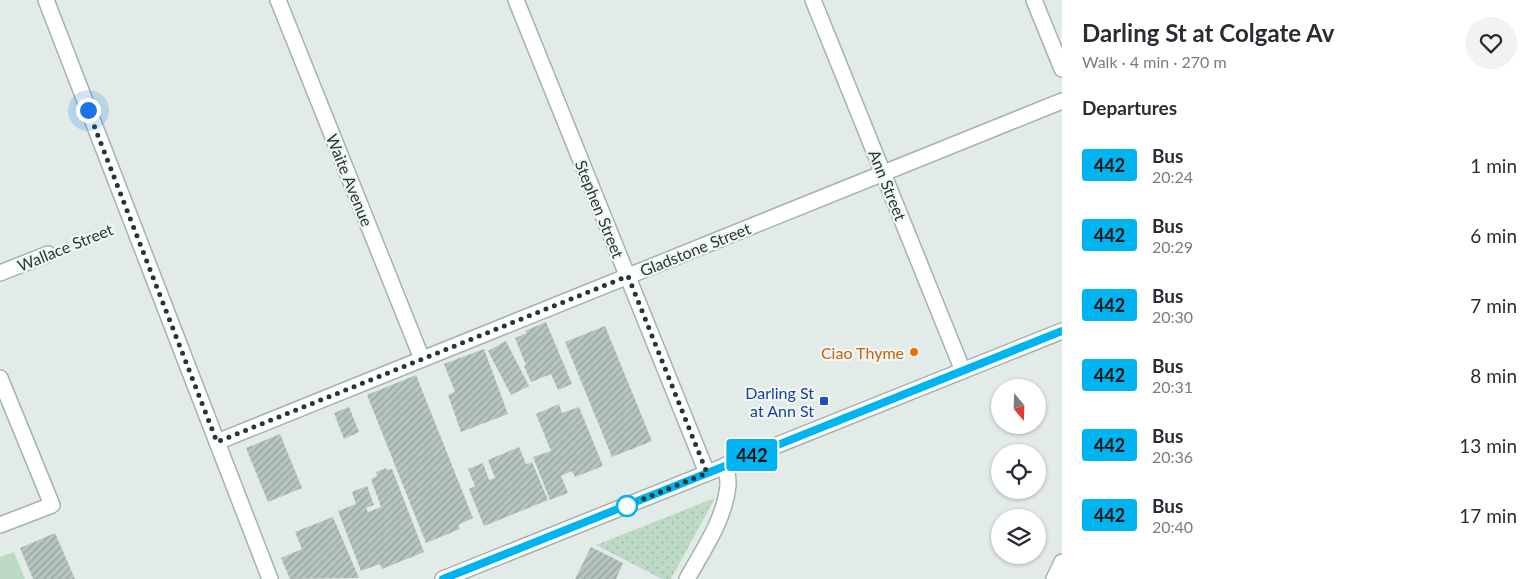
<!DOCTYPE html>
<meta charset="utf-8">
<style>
body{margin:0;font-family:Lato,sans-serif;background:#f2f2f3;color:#2b2b33;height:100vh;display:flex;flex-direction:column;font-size:19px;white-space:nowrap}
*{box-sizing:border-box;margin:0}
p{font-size:16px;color:#7c7c81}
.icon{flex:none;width:28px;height:28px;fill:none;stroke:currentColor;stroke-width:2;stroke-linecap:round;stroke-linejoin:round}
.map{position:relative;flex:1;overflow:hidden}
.drawer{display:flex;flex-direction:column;background:#fff;width:475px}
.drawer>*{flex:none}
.badge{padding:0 10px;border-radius:4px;font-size:18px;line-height:32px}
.needle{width:32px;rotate:161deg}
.buttons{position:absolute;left:991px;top:379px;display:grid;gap:10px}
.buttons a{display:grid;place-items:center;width:55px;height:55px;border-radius:50%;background:#fff;box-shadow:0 1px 4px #0004;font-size:25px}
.you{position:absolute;width:25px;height:25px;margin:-12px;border:4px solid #fff;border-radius:50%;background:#1a73e8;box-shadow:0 0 0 8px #1a73e833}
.map>.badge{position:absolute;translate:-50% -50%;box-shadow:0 0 0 2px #fff}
h2{padding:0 20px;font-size:19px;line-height:45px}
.round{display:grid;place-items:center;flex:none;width:52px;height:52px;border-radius:26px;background:#f2f2f3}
.headline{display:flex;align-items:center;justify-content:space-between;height:85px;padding:0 20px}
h1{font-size:24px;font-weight:700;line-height:38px}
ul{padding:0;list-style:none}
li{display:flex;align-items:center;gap:15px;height:70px;padding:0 20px}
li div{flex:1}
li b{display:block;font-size:19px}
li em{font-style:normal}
li .badge{min-width:55px;font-weight:700;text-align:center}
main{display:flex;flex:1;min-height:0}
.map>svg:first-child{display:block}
.green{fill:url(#green-dots)}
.pitch{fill:#bcdac5}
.building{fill:url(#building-hatch)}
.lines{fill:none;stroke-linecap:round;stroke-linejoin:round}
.minor-casing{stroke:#a5b2ae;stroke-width:18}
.tertiary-casing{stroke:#a5b2ae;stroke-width:18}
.path{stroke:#85aba0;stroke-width:3;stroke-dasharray:2.5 4;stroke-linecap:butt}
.minor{stroke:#fff;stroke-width:15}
.tertiary{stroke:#fff;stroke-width:15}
.line-casing{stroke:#fff;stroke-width:11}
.line{stroke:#00b5ef;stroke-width:8}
.walk{stroke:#233a34;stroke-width:5;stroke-dasharray:0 9}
.food-dot{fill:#e8710a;stroke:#f2f7f5;stroke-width:2}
.transit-dot{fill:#1a4fb4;stroke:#f2f7f5;stroke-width:2}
.stop-dot{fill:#fff;stroke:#00b5ef;stroke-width:2.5}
.labels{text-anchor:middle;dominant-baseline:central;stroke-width:4.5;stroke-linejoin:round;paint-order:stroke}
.street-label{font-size:16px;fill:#233a34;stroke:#f2f7f5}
.food-label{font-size:16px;fill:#c56008;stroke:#f2f7f5;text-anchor:end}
.transit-label{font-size:16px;fill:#164399;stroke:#f2f7f5;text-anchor:end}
</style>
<main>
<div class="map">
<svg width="1062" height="579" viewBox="0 0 1062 579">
<defs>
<pattern id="green-dots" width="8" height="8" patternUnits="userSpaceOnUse" patternTransform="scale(1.25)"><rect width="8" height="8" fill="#bcdac5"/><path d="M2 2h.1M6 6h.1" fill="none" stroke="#a1bcaa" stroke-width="1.8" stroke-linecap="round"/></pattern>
<pattern id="building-hatch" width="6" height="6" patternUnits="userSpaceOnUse" patternTransform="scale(1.25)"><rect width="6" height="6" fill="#b7c5c0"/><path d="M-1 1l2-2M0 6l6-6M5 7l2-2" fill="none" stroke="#94a19d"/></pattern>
</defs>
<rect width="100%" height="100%" fill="#e2ebe7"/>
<path class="green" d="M715 498 671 579H662L596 545Z"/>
<path class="pitch" d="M14 552 25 579H0V557Z"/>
<g class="building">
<path d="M546 322 572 384 558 390 551 374 531 382 524 366 526 365 515 338 527 333 525 331Z"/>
<path d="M605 326 652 441 612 457 565 342Z"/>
<path d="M506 341 529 386 511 395 488 351Z"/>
<path d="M484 349 508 414 461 432 448 395 455 392 444 364Z"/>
<path d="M416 375 473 518 458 525 460 529 426 543 367 395Z"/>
<path d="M559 404 562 413 579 407 603 466 575 477 572 471 561 476 568 493 550 500 533 457 551 451 536 414Z"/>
<path d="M349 407 359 432 344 439 334 413Z"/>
<path d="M280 434 302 488 268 502 246 448Z"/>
<path d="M519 447 526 464 532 462 548 500 484 526 469 489 475 486 468 469 483 463 489 480 495 478 488 460Z"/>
<path d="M386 468 387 470 392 469 424 552 382 569 380 564 361 571 338 511 356 504 352 492 367 486 374 505 366 508 368 512 381 507 371 479 377 476 376 472Z"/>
<path d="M333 517 359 578 290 579 281 558 302 549 295 532Z"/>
<path d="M55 533 75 579H33L20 548Z"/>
<path d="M591 547 623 563 616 579H575Z"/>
</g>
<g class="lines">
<defs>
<g id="minor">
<path d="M46 0 270 579"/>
<path d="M278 0 422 359"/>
<path d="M516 0 707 473"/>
<path d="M813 0 963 371"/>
<path d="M1034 0 1062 69"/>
<path d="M0 273 48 254"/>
<path d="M0 378 52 505 0 525"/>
<path d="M217 442 1062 101"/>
<path d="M687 579C703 550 725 519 728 485 728 478 727 471 726 465"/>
<path d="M1054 579 1062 562"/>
</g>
<path id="tertiary" d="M443 579 1062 331"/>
</defs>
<use href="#minor" class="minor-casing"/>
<use href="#tertiary" class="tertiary-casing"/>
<path class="path" d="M67 246 112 228"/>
<use href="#minor" class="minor"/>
<use href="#tertiary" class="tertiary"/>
</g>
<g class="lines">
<defs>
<path id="line" d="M443 579 1062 331"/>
</defs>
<use href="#line" class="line-casing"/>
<use href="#line" class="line"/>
<path class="walk" d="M88 110 217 442 628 276 707 473 619 509 627 506"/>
</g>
<circle class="food-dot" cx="914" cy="352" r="5"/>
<rect class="transit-dot" x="819" y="396" width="10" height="10" rx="2.5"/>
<circle class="stop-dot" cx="627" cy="506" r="10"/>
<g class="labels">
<g class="street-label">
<text transform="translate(350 180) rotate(68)">Waite Avenue</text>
<text transform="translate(888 185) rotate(68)">Ann Street</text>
<text transform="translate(600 209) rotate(68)">Stephen Street</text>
<text transform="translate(65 247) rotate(-22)">Wallace Street</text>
<text transform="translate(695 249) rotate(-22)">Gladstone Street</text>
</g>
<g class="food-label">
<text x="904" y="352">Ciao Thyme</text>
</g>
<g class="transit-label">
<text x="814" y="392">Darling St<tspan x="814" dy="18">at Ann St</tspan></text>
</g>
</g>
</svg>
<div class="buttons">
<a><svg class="needle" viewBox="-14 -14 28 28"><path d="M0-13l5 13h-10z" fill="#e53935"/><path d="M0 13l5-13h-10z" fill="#7c7c81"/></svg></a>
<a><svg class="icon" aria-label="locate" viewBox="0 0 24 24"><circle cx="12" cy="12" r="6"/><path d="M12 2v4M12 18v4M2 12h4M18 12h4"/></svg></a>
<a><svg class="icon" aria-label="layers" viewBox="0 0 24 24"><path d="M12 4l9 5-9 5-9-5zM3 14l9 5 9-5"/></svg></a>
</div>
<div class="you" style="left:88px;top:110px"></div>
<b class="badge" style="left:752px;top:455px;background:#00b5ef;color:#111">442</b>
</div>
<section class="drawer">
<div class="headline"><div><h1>Darling St at Colgate Av</h1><p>Walk · 4 min · 270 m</p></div><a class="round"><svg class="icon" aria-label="heart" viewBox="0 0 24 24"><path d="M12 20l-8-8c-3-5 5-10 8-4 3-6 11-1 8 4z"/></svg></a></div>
<h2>Departures</h2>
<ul>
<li><span class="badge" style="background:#00b5ef;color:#111">442</span><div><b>Bus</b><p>20:24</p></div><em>1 min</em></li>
<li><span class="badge" style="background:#00b5ef;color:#111">442</span><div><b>Bus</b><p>20:29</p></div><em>6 min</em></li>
<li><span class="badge" style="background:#00b5ef;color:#111">442</span><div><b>Bus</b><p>20:30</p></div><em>7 min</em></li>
<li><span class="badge" style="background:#00b5ef;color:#111">442</span><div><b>Bus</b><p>20:31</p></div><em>8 min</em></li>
<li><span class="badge" style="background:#00b5ef;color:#111">442</span><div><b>Bus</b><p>20:36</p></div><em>13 min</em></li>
<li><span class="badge" style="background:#00b5ef;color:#111">442</span><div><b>Bus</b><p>20:40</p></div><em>17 min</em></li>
</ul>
</section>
</main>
